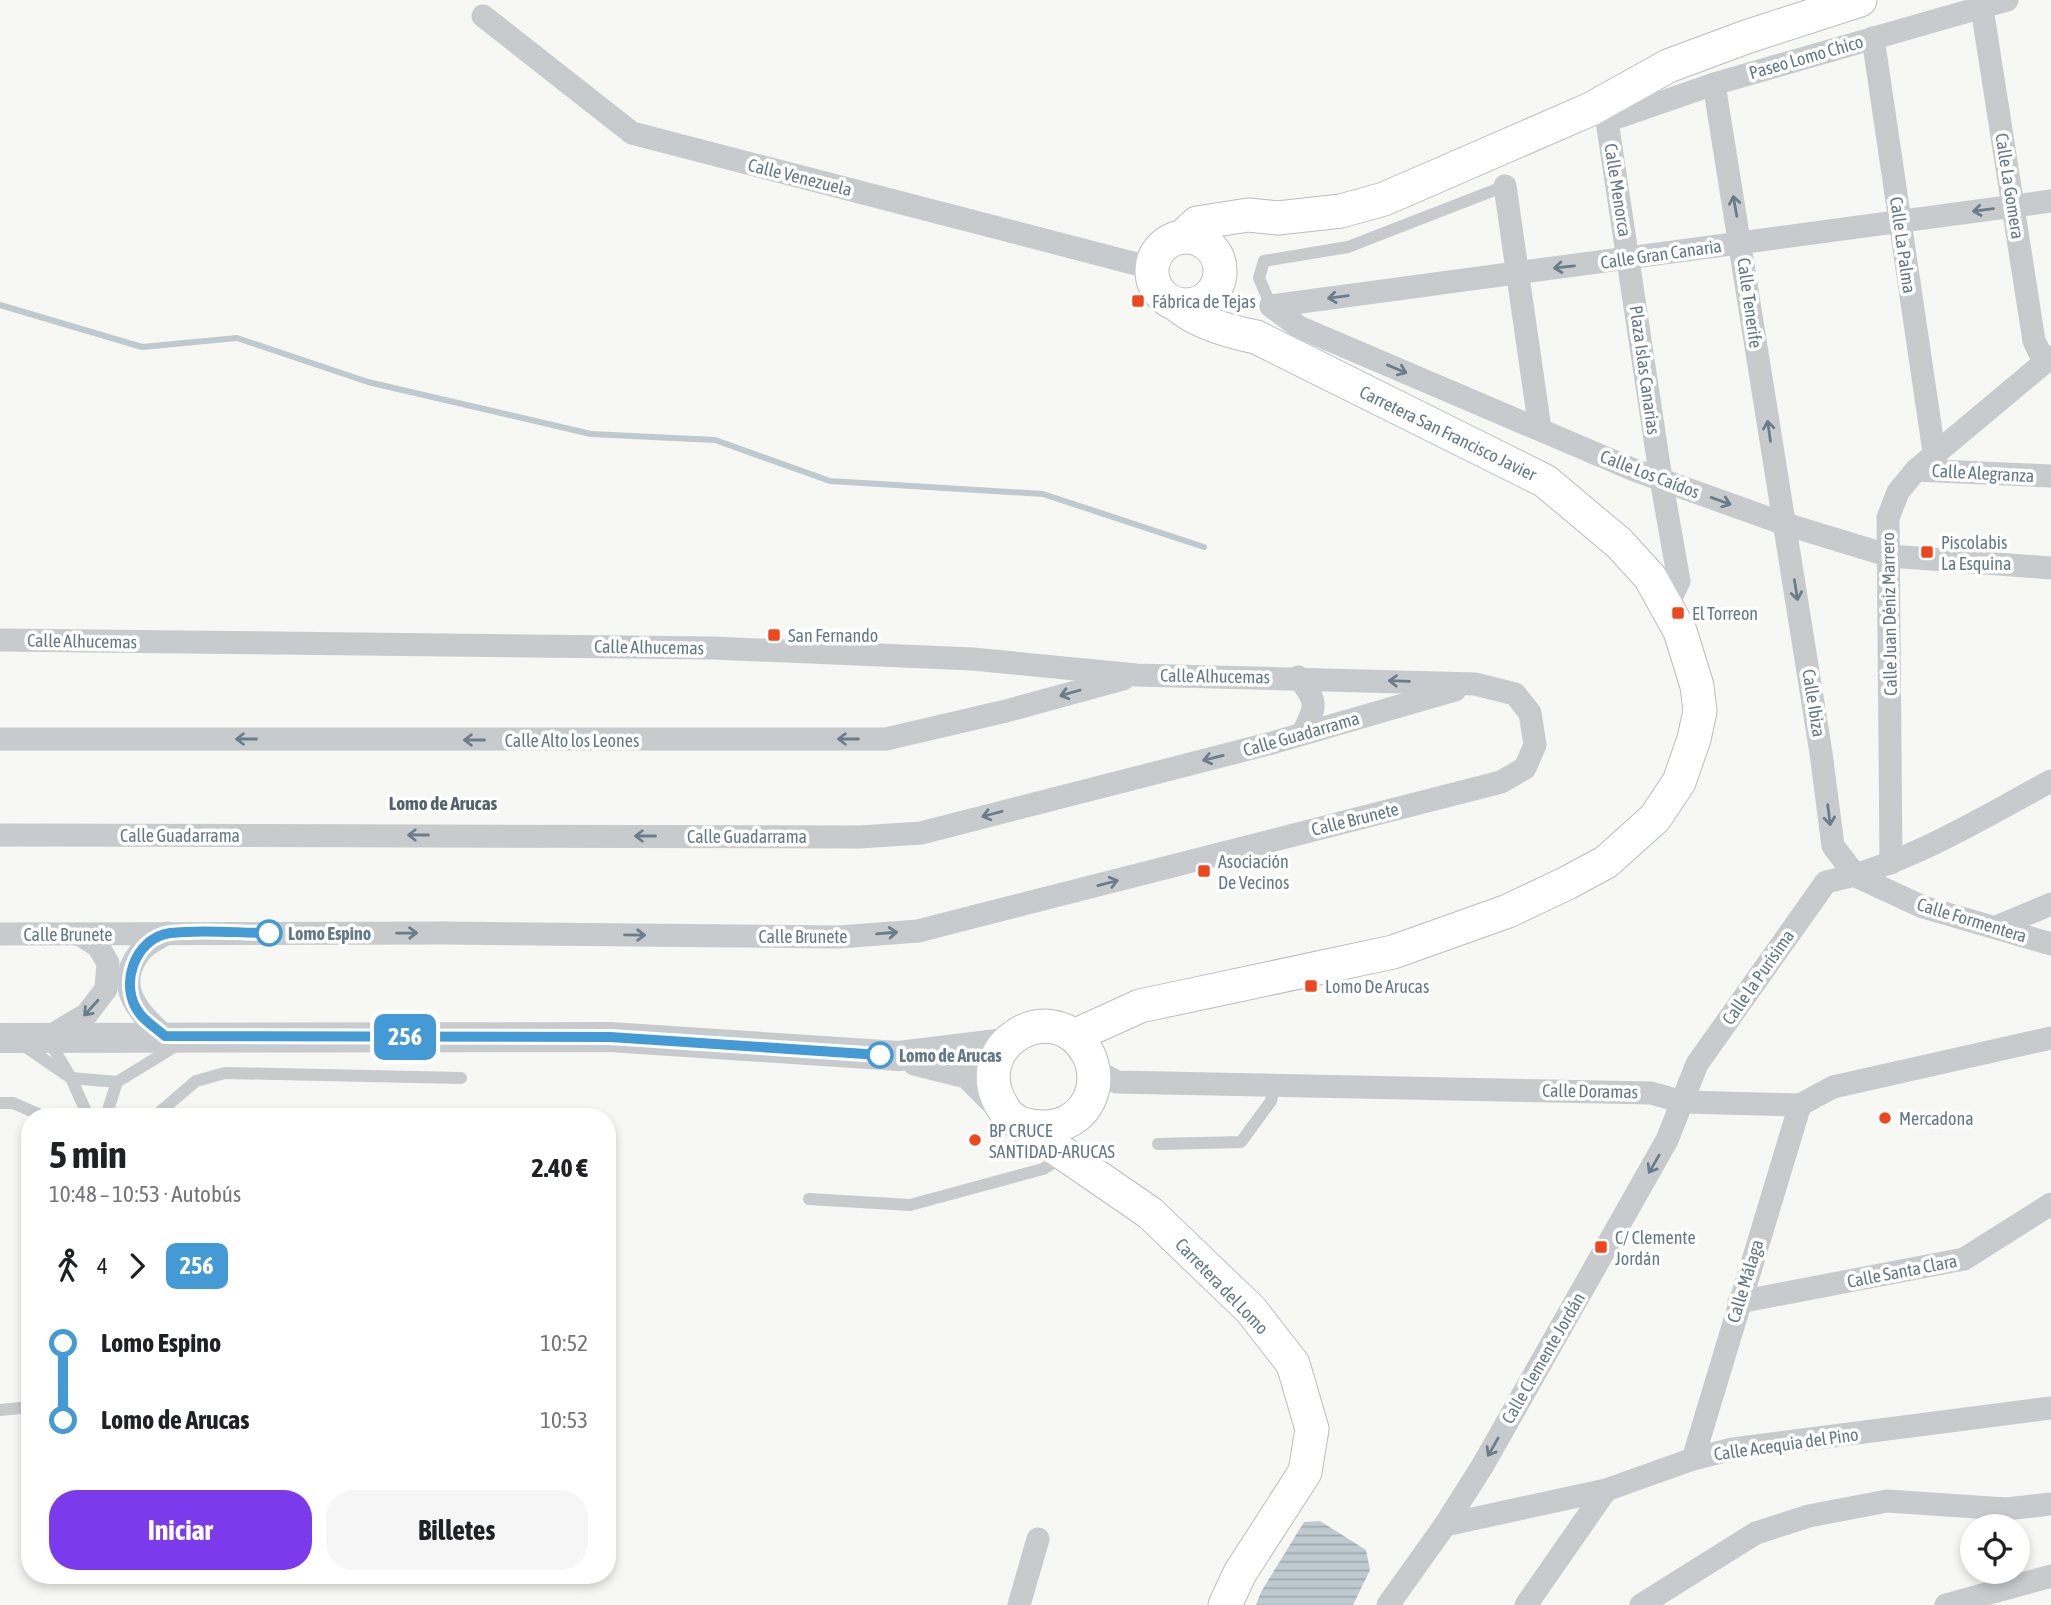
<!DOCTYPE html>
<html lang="es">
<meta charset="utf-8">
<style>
body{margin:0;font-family:"Asap Condensed",sans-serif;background:#f6f6f6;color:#202124;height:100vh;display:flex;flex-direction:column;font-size:26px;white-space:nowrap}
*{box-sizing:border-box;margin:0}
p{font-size:23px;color:#757577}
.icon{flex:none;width:38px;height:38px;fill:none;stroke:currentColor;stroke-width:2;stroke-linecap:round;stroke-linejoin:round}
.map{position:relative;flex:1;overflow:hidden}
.side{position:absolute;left:21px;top:1108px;width:595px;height:476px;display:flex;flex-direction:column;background:#fff;border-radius:28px;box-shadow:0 4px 10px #0003}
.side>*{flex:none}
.badge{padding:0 14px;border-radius:10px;font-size:24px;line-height:46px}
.fabs{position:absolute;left:1960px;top:1514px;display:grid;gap:14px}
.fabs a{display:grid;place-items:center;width:70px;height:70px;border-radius:50%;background:#fff;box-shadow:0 4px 10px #0003;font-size:35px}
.map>.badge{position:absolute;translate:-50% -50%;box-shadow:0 0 0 4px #fff}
.legs{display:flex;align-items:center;gap:10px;height:77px;padding:0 28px;font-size:23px}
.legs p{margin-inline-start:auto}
.headline{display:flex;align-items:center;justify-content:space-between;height:119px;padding:0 28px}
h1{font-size:38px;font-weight:700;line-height:52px}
.button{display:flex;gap:14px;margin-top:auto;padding:14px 28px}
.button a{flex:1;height:80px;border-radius:28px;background:#7c3aed;color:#fff;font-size:28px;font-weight:700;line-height:80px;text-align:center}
.button a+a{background:#f6f6f6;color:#202124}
ul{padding:0 28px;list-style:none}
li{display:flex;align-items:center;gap:24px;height:77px;font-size:26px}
li i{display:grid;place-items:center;width:10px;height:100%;margin:0 9px;background:currentColor}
li i::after{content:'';width:18px;height:18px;margin:-9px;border:5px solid;border-radius:50%;background:#fff}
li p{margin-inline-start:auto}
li:first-child i{background:linear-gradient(#0000 50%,currentColor 0)}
li:last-child i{background:linear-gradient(currentColor 50%,#0000 0)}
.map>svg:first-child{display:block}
.water{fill:url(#water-rules)}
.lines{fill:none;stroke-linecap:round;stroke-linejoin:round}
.stream{stroke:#becacf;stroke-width:6}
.secondary-casing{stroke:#b7bdc1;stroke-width:35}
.service{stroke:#c7cbce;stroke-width:12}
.minor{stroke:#c7cbce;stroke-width:23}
.tertiary{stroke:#c7cbce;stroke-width:30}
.secondary{stroke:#fff;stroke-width:33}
.oneway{stroke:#697d8b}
.line-1-casing{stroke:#fff;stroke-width:16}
.line-1{stroke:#449ad5;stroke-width:10}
.poi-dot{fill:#ee461d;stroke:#fff;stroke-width:2.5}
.stop-1-dot{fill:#fff;stroke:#449ad5;stroke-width:3.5}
.labels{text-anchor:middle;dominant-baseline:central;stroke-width:7;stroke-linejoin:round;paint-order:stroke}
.street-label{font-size:18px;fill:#647987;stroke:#fff}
.poi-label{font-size:18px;fill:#647987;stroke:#fff;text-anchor:start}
.stop-label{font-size:18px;font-weight:bold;fill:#647987;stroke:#fff;text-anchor:start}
.neighbourhood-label{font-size:19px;font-weight:bold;fill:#53626c;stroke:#fff}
</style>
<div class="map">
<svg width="2051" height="1605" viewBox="0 0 2051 1605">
<defs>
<pattern id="water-rules" width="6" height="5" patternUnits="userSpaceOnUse" patternTransform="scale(1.75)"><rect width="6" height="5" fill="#becacf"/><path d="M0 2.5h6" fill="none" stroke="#9ea9ae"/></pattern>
</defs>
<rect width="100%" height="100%" fill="#f7f7f4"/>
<path class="water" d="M1320 1521 1366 1550 1370 1570 1353 1605H1256L1261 1592 1304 1522Z"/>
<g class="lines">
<path class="stream" d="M0 305 142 347 237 338 368 382 591 434 715 440 830 481 1043 494 1204 547"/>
<defs>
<g id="secondary">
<path d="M1183 236 1197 223 1248 215 1278 218 1341 211 1384 199 1591 109 1668 66 1746 37 1860 0"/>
<circle cx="1186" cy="271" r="34"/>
<path d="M1074 1036 1140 1006 1393 952 1508 911 1567 883 1606 862 1655 818 1679 782 1694 739 1700 711 1697 686 1680 631 1650 577 1619 543 1545 481 1256 337C1231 332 1196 322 1177 305"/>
<path d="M1023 1124C1053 1133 1085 1122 1093 1088 1095 1076 1093 1062 1087 1052 1051 990 956 1051 1009 1116L1150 1213 1251 1310 1293 1364 1312 1429 1305 1472 1240 1573 1225 1605"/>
</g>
</defs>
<use href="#secondary" class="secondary-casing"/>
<g class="service">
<path d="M1271 306 1259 278 1264 261 1348 247 1505 186"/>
<path d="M48 1039 71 1078 88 1116"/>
<path d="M23 1045 71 1078 117 1082 179 1044"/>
<path d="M0 1103H13L43 1116"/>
<path d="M106 1116 117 1082"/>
<path d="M155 1116 196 1081 225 1073 461 1078"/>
<path d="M1158 1144 1241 1142 1271 1101 1274 1084"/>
<path d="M809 1199 910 1205 1043 1169 1063 1157"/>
<path d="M0 1410 30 1407"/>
</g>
<g class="minor">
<path d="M1982 8 2034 341 2044 361H2051"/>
<path d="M483 16 632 133 1152 268"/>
<path d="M1873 38 1934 452"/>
<path d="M1714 84 1821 753 1833 846 1856 876 1923 907 2051 944"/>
<path d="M1505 186 1540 429"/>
<path d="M1271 306 1299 327 1634 470 1782 523 1890 556 2051 568"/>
<path d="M1271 306 2051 201"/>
<path d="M1916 470 2051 476"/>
<path d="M1667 607 1679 581 1661 479 1607 121 1714 84 2007 0"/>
<path d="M0 640 713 648 973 659 1136 675 1475 684 1515 694 1530 713 1535 745 1525 768 1501 782 918 931 839 937 446 933 0 934"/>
<path d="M1298 677C1318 702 1317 706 1302 734"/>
<path d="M0 739H886L1006 711 1123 679"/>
<path d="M0 835 860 837 921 833 1272 743 1455 690"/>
<path d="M1891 863 1888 518 1898 492 1916 470 2051 357"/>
<path d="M1996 927 2051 904"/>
<path d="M165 1036C139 1014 113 986 140 952 146 944 159 938 167 933"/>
<path d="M47 1038 87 1014 106 989 108 963 98 946 79 934"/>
<path d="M1094 1070 1117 1082 1651 1093 1683 1102 1800 1105 1833 1087 2051 1038"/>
<path d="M1739 1302 1964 1259 2051 1204"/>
<path d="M1693 1459 1800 1105"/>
<path d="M1445 1525 1606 1490 1693 1459 1733 1449 2051 1408"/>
<path d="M1019 1605 1038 1539"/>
<path d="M1388 1605 1445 1525 1483 1465 1667 1140 1697 1064 1826 882C1905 866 1980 819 2051 781"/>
<path d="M1526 1605 1606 1490"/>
<path d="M1641 1605 1756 1533 1809 1516 1887 1501 2006 1509 2051 1504"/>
<path d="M1946 1605 2051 1576"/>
</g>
<g class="tertiary">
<path d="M0 1038 610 1037 899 1056 1005 1043"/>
<path d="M916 1061 968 1074 1006 1112"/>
</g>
<use href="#secondary" class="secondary"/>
</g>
<defs><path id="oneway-shaft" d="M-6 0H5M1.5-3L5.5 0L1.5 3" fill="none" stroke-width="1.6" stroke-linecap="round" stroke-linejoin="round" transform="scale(1.75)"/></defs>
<g class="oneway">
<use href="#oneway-shaft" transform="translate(1735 206) rotate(-100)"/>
<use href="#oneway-shaft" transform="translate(1983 210) rotate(172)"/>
<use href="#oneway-shaft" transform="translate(1564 267) rotate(174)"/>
<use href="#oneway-shaft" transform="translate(1338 297) rotate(172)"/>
<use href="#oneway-shaft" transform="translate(1397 369) rotate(23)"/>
<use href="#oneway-shaft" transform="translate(1769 431) rotate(-98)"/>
<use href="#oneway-shaft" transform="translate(1721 501) rotate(20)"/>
<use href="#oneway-shaft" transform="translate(1796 590) rotate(81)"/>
<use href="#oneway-shaft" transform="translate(1399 681) rotate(-178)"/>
<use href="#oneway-shaft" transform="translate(1070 693) rotate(164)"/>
<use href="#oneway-shaft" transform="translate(246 739) rotate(-180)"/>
<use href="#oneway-shaft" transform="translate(848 739) rotate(180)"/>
<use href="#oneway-shaft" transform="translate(474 740) rotate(-180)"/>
<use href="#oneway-shaft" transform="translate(1213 758) rotate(166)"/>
<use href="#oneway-shaft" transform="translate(992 814) rotate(165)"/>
<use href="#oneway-shaft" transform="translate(1829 815) rotate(83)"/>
<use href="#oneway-shaft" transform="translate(418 835) rotate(180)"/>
<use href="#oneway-shaft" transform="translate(645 836) rotate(-180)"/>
<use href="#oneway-shaft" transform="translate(1108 883) rotate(-15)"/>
<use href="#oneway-shaft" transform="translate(407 933) rotate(-1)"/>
<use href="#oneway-shaft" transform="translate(887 933) rotate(-5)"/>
<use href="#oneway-shaft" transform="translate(635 935) rotate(1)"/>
<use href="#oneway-shaft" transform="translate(91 1008) rotate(132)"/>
<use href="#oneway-shaft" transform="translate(1654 1164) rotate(120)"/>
<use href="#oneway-shaft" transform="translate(1493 1447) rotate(120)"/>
</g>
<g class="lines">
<defs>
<path id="line-1" d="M269 933C237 933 202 929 170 933 134 938 118 987 140 1014 146 1022 157 1029 165 1036L610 1037 880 1055"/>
</defs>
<use href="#line-1" class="line-1-casing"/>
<use href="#line-1" class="line-1"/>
</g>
<g class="poi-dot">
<rect x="1131" y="294" width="14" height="14" rx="3.5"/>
<rect x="1920" y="545" width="14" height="14" rx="3.5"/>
<rect x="1671" y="606" width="14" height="14" rx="3.5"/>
<rect x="767" y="628" width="14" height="14" rx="3.5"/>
<rect x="1197" y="864" width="14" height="14" rx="3.5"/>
<rect x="1304" y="979" width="14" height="14" rx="3.5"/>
<circle cx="1885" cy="1118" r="7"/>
<circle cx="975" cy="1140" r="7"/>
<rect x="1594" y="1240" width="14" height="14" rx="3.5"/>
</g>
<g class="stop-1-dot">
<circle cx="269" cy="933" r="12"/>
<circle cx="880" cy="1055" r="12"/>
</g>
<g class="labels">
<g class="street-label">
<text transform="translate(1806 57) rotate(-16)">Paseo Lomo Chico</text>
<text transform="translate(800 177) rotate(14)">Calle Venezuela</text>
<text transform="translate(2010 186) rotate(81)">Calle La Gomera</text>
<text transform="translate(1618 190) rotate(81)">Calle Menorca</text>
<text transform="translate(1903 245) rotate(82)">Calle La Palma</text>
<text transform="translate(1661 254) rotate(-8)">Calle Gran Canaria</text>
<text transform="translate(1750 303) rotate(82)">Calle Tenerife</text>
<text transform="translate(1645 370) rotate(82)">Plaza Islas Canarias</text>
<text transform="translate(1448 433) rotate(26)">Carretera San Francisco Javier</text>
<text transform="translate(1983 473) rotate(3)">Calle Alegranza</text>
<text transform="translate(1650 474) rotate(21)">Calle Los Caídos</text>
<text transform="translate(1889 614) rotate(-91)">Calle Juan Déniz Marrero</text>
<text transform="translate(82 641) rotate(1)">Calle Alhucemas</text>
<text transform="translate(649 647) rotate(1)">Calle Alhucemas</text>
<text transform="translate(1215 676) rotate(1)">Calle Alhucemas</text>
<text transform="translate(1814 703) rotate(81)">Calle Ibiza</text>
<text transform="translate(1301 734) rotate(-16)">Calle Guadarrama</text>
<text x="572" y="740">Calle Alto los Leones</text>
<text transform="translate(1355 819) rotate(-14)">Calle Brunete</text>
<text x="180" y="835">Calle Guadarrama</text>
<text x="747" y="836">Calle Guadarrama</text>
<text transform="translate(1972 920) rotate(17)">Calle Formentera</text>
<text x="68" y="934">Calle Brunete</text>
<text x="803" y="936">Calle Brunete</text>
<text transform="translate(1758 977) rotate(-55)">Calle la Purísima</text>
<text transform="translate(1590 1091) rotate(1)">Calle Doramas</text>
<text transform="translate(1902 1271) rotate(-11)">Calle Santa Clara</text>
<text transform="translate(1745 1281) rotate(-73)">Calle Málaga</text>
<text transform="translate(1222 1286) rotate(46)">Carretera del Lomo</text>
<text transform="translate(1543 1358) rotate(-60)">Calle Clemente Jordán</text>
<text transform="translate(1786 1444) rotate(-8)">Calle Acequia del Pino</text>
</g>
<g class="poi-label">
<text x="1152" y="301">Fábrica de Tejas</text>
<text x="1941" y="542">Piscolabis<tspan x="1941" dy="21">La Esquina</tspan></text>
<text x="1692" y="613">El Torreon</text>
<text x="788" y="635">San Fernando</text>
<text x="1218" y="861">Asociación<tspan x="1218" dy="21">De Vecinos</tspan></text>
<text x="1325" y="986">Lomo De Arucas</text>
<text x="1899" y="1118">Mercadona</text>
<text x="989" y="1130">BP CRUCE<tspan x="989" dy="21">SANTIDAD-ARUCAS</tspan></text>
<text x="1615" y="1237">C/ Clemente<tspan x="1615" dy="21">Jordán</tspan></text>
</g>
<g class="stop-label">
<text x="288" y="933">Lomo Espino</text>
<text x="899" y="1055">Lomo de Arucas</text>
</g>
<g class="neighbourhood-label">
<text x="443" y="803">Lomo de Arucas</text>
</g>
</g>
</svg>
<div class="fabs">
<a><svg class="icon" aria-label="locate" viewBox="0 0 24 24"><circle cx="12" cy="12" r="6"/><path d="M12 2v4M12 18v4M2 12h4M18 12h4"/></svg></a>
</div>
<b class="badge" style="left:405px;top:1037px;background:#449ad5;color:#fff">256</b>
<section class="side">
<div class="headline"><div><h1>5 min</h1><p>10:48 – 10:53 · Autobús</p></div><b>2.40 €</b></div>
<div class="legs"><svg class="icon" aria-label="walk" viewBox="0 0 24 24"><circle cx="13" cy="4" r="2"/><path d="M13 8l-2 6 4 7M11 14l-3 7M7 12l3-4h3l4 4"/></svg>4<svg class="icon" aria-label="forward" viewBox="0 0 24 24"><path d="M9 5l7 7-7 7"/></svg><b class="badge" style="background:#449ad5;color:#fff">256</b></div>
<ul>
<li><i style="color:#449ad5"></i><b>Lomo Espino</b><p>10:52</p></li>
<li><i style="color:#449ad5"></i><b>Lomo de Arucas</b><p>10:53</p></li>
</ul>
<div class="button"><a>Iniciar</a><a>Billetes</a></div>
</section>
</div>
